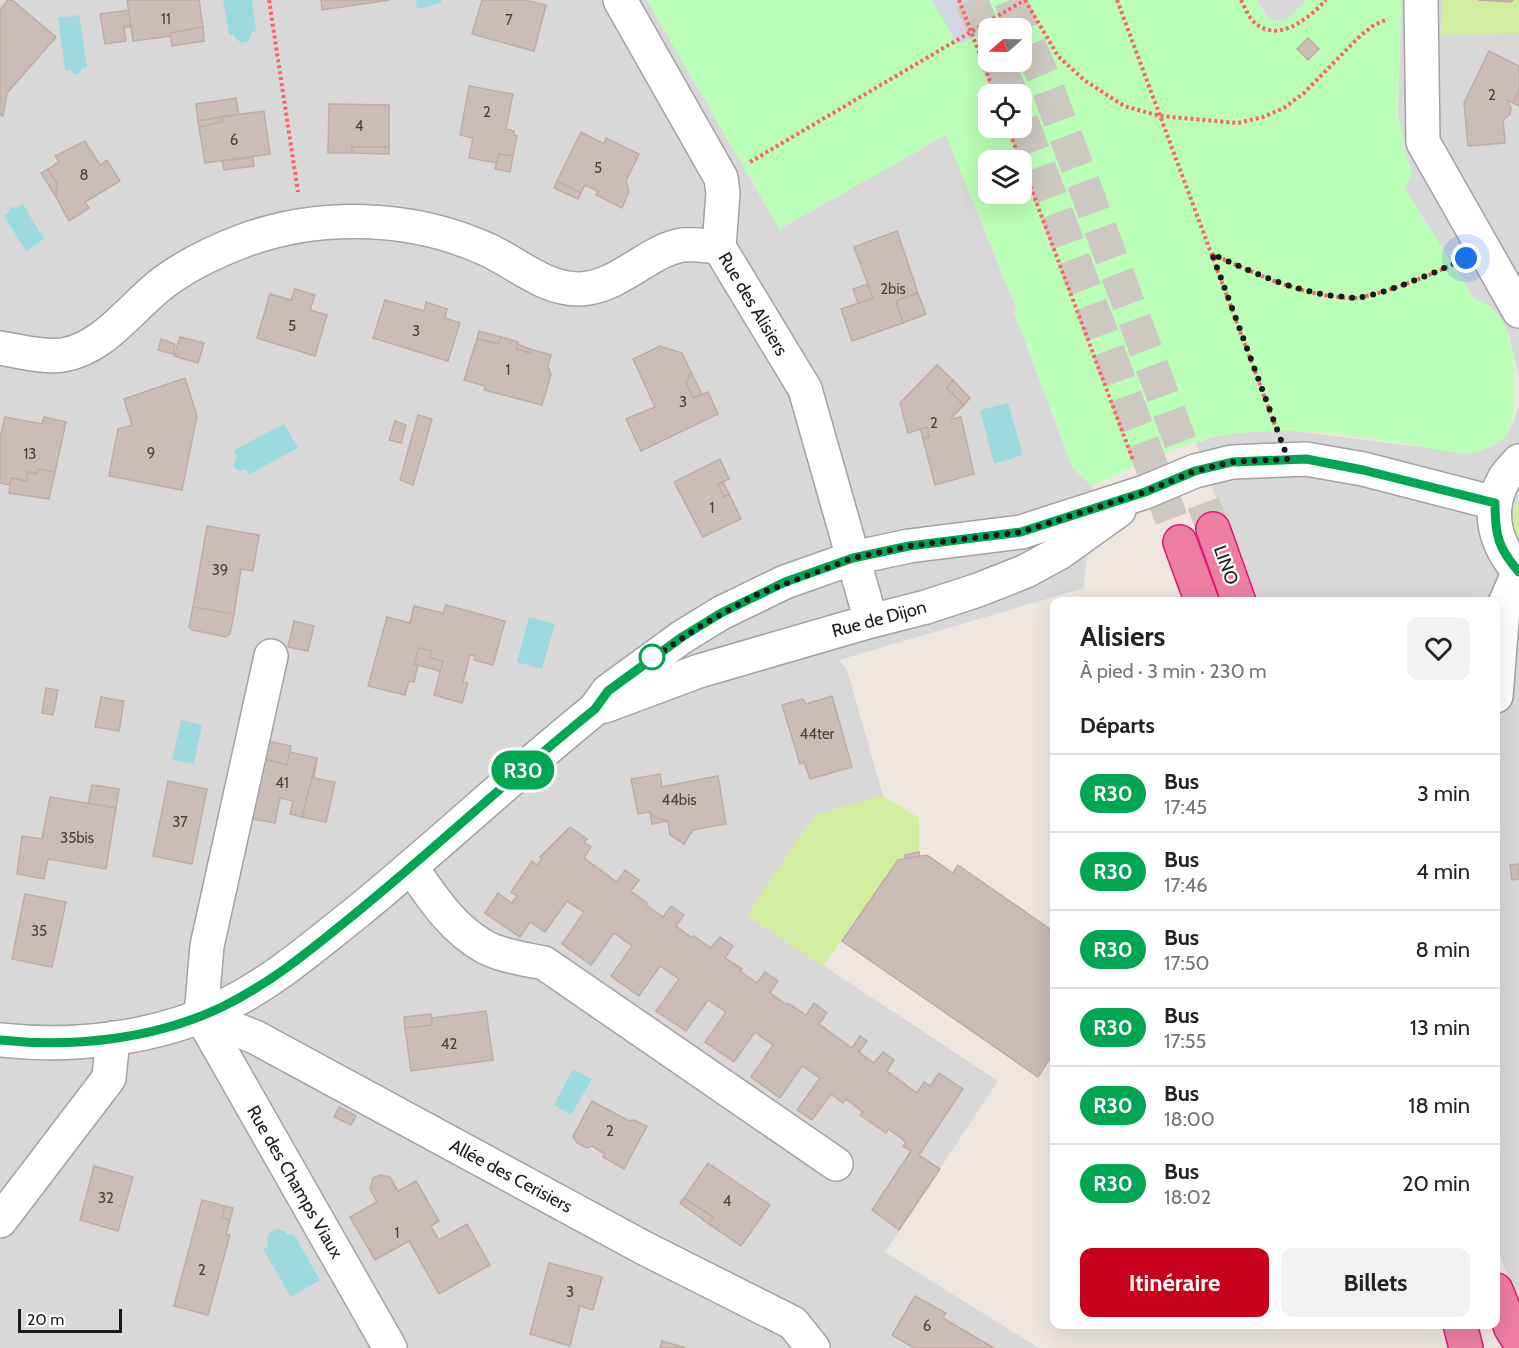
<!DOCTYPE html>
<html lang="fr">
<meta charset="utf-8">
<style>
body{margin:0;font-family:Cabin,sans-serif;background:#f2f2f2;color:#222;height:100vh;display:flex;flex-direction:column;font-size:22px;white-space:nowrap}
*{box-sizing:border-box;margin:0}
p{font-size:20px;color:#767676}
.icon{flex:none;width:33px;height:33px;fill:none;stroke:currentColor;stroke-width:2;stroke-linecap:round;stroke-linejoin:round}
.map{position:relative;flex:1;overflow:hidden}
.panel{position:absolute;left:1050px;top:597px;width:450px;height:732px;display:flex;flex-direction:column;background:#fff;border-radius:12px;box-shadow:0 6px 24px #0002}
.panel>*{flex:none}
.badge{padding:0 12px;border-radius:20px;font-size:21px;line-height:39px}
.needle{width:39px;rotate:250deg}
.tools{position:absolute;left:978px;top:18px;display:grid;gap:12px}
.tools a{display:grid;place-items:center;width:54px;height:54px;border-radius:12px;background:#fff;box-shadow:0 6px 24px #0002;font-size:30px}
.scale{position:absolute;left:18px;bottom:15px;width:104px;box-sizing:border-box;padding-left:6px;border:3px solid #1b1b1b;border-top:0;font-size:16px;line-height:21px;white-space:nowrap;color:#1b1b1b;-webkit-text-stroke:4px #fff;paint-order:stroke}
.you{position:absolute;width:30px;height:30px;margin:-15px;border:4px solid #fff;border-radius:50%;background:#1a73e8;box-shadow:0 0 0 9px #1a73e833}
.map>.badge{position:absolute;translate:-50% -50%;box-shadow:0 0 0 3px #fff}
h2{padding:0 30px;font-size:22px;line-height:54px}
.round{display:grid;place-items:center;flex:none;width:63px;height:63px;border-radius:12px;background:#f2f2f2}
.headline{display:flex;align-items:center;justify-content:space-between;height:102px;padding:0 30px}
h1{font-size:28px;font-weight:700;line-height:45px}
.cta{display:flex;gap:12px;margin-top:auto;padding:12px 30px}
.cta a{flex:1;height:69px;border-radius:12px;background:#c7001b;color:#fff;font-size:24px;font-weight:700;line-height:69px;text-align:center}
.cta a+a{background:#f2f2f2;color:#222}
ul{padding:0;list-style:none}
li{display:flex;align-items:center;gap:18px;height:78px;padding:0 30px;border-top:2px solid #e0e0e0}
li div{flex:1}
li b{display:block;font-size:22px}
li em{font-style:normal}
li .badge{min-width:66px;font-weight:700;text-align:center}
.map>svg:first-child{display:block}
.residential{fill:#d9d8d8}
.grass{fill:#d1eea0}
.park{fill:#bbfeb7;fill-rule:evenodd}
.plaza{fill:#d4d6e4}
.water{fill:#9cdae0}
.building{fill:#cabcb6;stroke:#c1aba1;stroke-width:1.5}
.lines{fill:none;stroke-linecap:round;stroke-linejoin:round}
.highway-tunnel{stroke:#cec8c2;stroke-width:33;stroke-dasharray:33 16;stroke-linecap:butt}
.minor-casing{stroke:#a2a2a2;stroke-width:36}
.highway-casing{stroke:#e31578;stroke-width:36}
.path{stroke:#ff6065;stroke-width:4;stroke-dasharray:3 3;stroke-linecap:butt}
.minor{stroke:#fff;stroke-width:33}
.highway{stroke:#ed7fa3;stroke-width:33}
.line-casing{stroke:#fff;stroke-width:14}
.line{stroke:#00a651;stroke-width:9}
.walk{stroke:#1b1b1b;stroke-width:6;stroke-dasharray:0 10.8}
.stop-dot{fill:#fff;stroke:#00a651;stroke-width:3}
.labels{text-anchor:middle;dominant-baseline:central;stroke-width:4.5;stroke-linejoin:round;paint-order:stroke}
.number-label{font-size:15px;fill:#474342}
.street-label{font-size:18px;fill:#1b1b1b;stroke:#fff}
</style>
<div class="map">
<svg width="1519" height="1348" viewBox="0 0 1519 1348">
<rect width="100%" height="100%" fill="#eee7e0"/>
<g class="residential">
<path d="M0 0H647L781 232 783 227 946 135 1017 310 1014 312 1073 469 1092 486 1084 588 839 660 847 670 883 796 815 815 747 915 998 1081 885 1252 1039 1348H0Z"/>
<path d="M1257 0H1307L1285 21 1269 20Z"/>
<path d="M1401 0H1519V379L1509 335 1501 320 1491 307 1475 300 1405 189 1412 173 1407 158 1398 114Z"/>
<path d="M1519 400V1306L1496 1244V602L1255 601 1196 443 1214 437 1237 433 1288 430 1468 453 1499 442 1508 434 1519 407Z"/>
</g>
<g class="grass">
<path d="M1442 0H1519V33L1441 35Z"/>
<path d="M1519 499V551C1511 534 1508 515 1519 499Z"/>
<path d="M883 796 919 818V852L905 855V859L898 860 823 966 747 915 815 815Z"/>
</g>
<path class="park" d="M647 0H1257L1269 20 1285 21 1307 0H1401L1398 114 1407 158 1412 173 1405 189 1475 300C1480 302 1487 304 1492 308 1519 330 1519 403 1508 433 1498 448 1476 453 1459 453 1382 441 1292 420 1215 437 1172 446 1132 468 1092 486L1073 469 1014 311 1017 310 946 135 783 227 781 232ZM988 28H1022V62H988ZM988 94H1022V128H988ZM988 160H1022V194H988Z"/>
<path class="plaza" d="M932 0H969L981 35 957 44Z"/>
<g class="water">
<path d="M223 0H252L256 31 252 32 248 41 242 43 236 39 234 35H229Z"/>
<path d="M416 0H441V3L417 9Z"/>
<path d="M79 15 87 67 83 68 77 75 72 73 71 70H65L58 18Z"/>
<path d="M23 204 44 239 26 251 4 216 8 213 10 207 17 208Z"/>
<path d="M1008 403 1023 455 994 464 980 410Z"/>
<path d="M284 424 298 448 248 475 246 470C239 471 236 471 233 465L237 456 234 450Z"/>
<path d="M529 617 555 624 542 669 517 662Z"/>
<path d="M181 720 202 725 194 764 172 760Z"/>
<path d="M573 1069 592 1079 571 1115 554 1105Z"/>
<path d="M278 1229 284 1231 288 1235 293 1233 320 1280 291 1297 263 1249 268 1247C266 1237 268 1231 278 1229Z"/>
</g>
<g class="building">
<path d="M8 0H12L56 37 7 93 3 116 0 115V10Z"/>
<path d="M127 0H199L203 27 170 33 171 36 133 41Z"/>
<path d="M321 0H390L322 10Z"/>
<path d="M482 0H524L546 5 534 51 472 34Z"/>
<path d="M1478 0H1513L1511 2Z"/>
<path d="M129 10 131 27H124L126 41 105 44 100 14Z"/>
<path d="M203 27 204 41 172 46 170 33Z"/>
<path d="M1308 38 1319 49 1308 60 1297 49Z"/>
<path d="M1489 51 1519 66V91L1513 103 1507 100 1511 108 1510 114 1503 120 1505 143 1468 146 1464 103Z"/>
<path d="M469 86 513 94 506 129 514 131V135L517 136 513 156 499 154 497 163 469 158 473 138 460 135Z"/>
<path d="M1519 91V106L1513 103Z"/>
<path d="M236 98 239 115 198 121 196 104Z"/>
<path d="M329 104 389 105V147H352V153H328Z"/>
<path d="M264 111 270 154 205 163 199 127 222 122 221 117Z"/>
<path d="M221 117 222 122 199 127 198 121Z"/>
<path d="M581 132 604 144 606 138 639 154 626 181 629 191 622 208 596 195 598 191 585 185 581 193 557 181Z"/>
<path d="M85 141 100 165 107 160 120 181 85 202 89 208 69 221 56 197 57 184 48 169 59 162 55 156Z"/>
<path d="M352 147H389V154L352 153Z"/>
<path d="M499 154 513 156 510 172 495 169Z"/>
<path d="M253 157 254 166 224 170 222 161Z"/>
<path d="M48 169 57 184 56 197 41 173Z"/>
<path d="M557 181 581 193 578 199 554 188Z"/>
<path d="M897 231 918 293 896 301 903 323 852 341 841 309 873 298 854 247Z"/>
<path d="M868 284 873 298 858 303 853 289Z"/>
<path d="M295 289 315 295 310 310 327 315 315 356 257 338 270 294 291 300Z"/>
<path d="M918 293 926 314 903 323 896 301Z"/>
<path d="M385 300 424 311 426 302 447 309 445 318 460 323 448 361 373 338Z"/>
<path d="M479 331 501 337 499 344 477 339Z"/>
<path d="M180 337 204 343 198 363 174 356Z"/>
<path d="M501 337 518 342 516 349 530 353V349L551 355 548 366 551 375 542 405 484 390 485 386 464 380 477 339 499 344Z"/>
<path d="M161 339 175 344 173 354 158 350Z"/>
<path d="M517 344 530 349V353L516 349Z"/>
<path d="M660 346 682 353 691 372 686 383 694 398 708 392 718 414 641 451 626 419 655 407 633 359Z"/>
<path d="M937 365 953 380 947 388 964 405 952 417V419L961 417 974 474 935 485 923 439 929 437 927 427 908 433 900 403Z"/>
<path d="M691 372 702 394 694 398 686 383Z"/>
<path d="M185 378 197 416 182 490 109 476 118 429 132 425 124 399Z"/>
<path d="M953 380 970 398 964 405 947 388Z"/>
<path d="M418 415 432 419 413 485 400 480Z"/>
<path d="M5 417 42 424 44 417 66 422 55 472 38 469 37 474 28 472 26 481 11 478 10 485 0 483V438Z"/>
<path d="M395 421 406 425 401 443 389 440Z"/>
<path d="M927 427 929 437 923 439 920 429Z"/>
<path d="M720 459 729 479 718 484 724 497 729 494 741 519 703 537 674 482Z"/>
<path d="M38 469 55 472 49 499 9 493 11 478 26 481 28 472 37 474Z"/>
<path d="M723 482 729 494 724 497 718 484Z"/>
<path d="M207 526 259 535 253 571 241 569 234 614 193 607Z"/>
<path d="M446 605 505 621 493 665 474 660 475 656 470 655 463 682 468 683 462 703 434 695 443 661 430 658 431 651 419 648 414 664 418 665 414 682 409 681 405 695 368 686 387 617 410 623 414 606 443 613Z"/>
<path d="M193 607 234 614 230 634 226 637 192 630 189 627Z"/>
<path d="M294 621 314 626 308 651 288 647Z"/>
<path d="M419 648 431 651 430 658 443 661 440 671 414 664Z"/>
<path d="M46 688 58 690 53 715 42 713Z"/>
<path d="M832 696 852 767 810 779 804 762 800 764 782 705 803 699 806 704Z"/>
<path d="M101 697 124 701 119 731 95 727Z"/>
<path d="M263 740 291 746 287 765 259 758Z"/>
<path d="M290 752 317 758 302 817 290 814 293 801 280 798 275 823 246 818 259 758 287 765Z"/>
<path d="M317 758 314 778 335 782 326 822 302 817Z"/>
<path d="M660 774 662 787 718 776 726 824 693 830 684 844 670 835 668 821 656 818 650 812 638 814 631 779Z"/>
<path d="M168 781 207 789 192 864 153 856Z"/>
<path d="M92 785 119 789 116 808 88 804Z"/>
<path d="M50 797 116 808 106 869 48 859 44 879 17 874 22 836 42 839Z"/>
<path d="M650 812 656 818 668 821 652 824Z"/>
<path d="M570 827 587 839 584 842 591 847 584 858 617 882 625 870 639 880 631 891 647 903 646 905 663 917 671 906 684 915 676 926 692 938 694 936 711 948 720 937 733 946 725 958 742 969 740 971 757 983 765 972 778 981 770 993 787 1005 788 1003 806 1015 814 1003 827 1013 819 1024 852 1048 860 1036 867 1041 859 1052 874 1063 883 1052 894 1060 887 1071 917 1093 924 1082 930 1086 939 1073 963 1089 919 1155 940 1169 899 1230 872 1210 911 1151 903 1146 906 1142 888 1129 886 1133 860 1115 863 1112 846 1099 843 1103 831 1094 812 1120 797 1110 820 1078 802 1066 780 1098 751 1077 773 1045 755 1032 734 1062 705 1042 726 1012 708 1000 686 1031 656 1011 679 979 660 966 639 996 611 976 632 946 614 933 591 965 562 944 584 912 567 901 545 932 530 922 520 937 485 913 498 893 512 903 517 896 511 892 532 861 537 865 542 859 540 857Z"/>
<path d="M919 852 920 856 905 859V855Z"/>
<path d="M927 855 953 873 958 865 1054 932V1052L1038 1077 842 941 898 860Z"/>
<path d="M1519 864V879L1512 880 1510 865Z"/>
<path d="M25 894 66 902 52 967 12 959Z"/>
<path d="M486 1011 493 1060 411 1071 405 1028 432 1025V1018Z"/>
<path d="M431 1014 432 1025 405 1028 404 1017Z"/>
<path d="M592 1101 629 1121 634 1120 647 1126 624 1169 603 1157 605 1154 592 1146 587 1148 577 1143 573 1136Z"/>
<path d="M339 1107 356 1116 351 1125 334 1117Z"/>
<path d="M708 1163 770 1205 741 1246 709 1224 713 1217 684 1198Z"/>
<path d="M94 1166 133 1177 118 1231 80 1220Z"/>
<path d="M380 1175 390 1177 398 1191 416 1181 439 1221 431 1226 439 1240 467 1224 490 1265 439 1294 409 1241 375 1260 350 1217 377 1202 370 1189 373 1178Z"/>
<path d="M684 1198 713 1217 709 1224 680 1203Z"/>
<path d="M202 1200 225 1206 222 1218 230 1220 226 1234 230 1235 208 1315 174 1306Z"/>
<path d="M225 1206 233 1208 230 1220 222 1218Z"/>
<path d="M549 1263 602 1277 593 1310 580 1306 570 1346 530 1334Z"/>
<path d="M915 1296 946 1313 943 1318 994 1348H914L892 1335Z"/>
<path d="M662 1341 686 1348H660Z"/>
</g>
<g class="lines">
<g class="highway-tunnel">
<path d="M971 0 988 41"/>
<path d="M1010 0 1045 81 1213 529"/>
<path d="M997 62 1012 94"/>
<path d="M1022 121 1180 542"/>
</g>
<defs>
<g id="minor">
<path d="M620 0 721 178 723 193 719 247 805 389 871 621"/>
<path d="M1421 0 1423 142 1519 311"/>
<path d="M0 348C20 351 43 358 63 355 105 348 132 306 164 282 187 265 214 252 240 242 318 212 412 215 488 250 518 264 544 289 579 289 619 288 647 251 682 245 694 244 707 246 719 247"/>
<path d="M1519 461C1514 467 1507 473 1504 479 1485 513 1496 545 1519 572"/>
<path d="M1496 696 1503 608 1519 571"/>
<path d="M605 706 699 671 871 621 926 607 978 590 1026 571 1059 553 1119 510"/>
<path d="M411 867C432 897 452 929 485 947 502 956 524 959 544 963L836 1164"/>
<path d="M201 1016 255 1037 644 1248 793 1323 813 1348"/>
<path d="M201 1016 390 1348"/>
<path d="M201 1016 207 946 271 656"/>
<path d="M0 1040C73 1048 155 1039 222 1007 272 983 313 947 356 913 437 847 513 775 595 709L608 691 682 637 721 613 785 582 853 558 909 546 1021 532 1145 492 1195 471 1232 462 1306 459 1363 469 1495 503"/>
<path d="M0 1221 109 1078 113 1038"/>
</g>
<g id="highway">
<path d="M1213 529 1239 602"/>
<path d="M1180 542 1202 602"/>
<path d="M1496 1290 1511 1328 1519 1341"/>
<path d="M1460 1324 1466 1348"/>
</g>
</defs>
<use href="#minor" class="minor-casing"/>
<use href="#highway" class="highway-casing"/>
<g class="path">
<path d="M269 0 298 192"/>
<path d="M959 0 995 94"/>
<path d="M1025 0 1058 56 1084 80 1124 106 1160 116 1238 123 1263 117 1284 108 1304 93 1360 36 1374 25 1388 19"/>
<path d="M1117 0 1276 428"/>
<path d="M1241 0C1244 6 1248 16 1253 21 1277 45 1308 19 1326 0"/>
<path d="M1008 128 1020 160"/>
<path d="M750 162 1025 0"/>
<path d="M1022 164 1133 460"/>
<path d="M1212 254C1256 274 1303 297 1353 298 1373 298 1434 274 1454 264"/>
</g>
<use href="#minor" class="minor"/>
<use href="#highway" class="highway"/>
</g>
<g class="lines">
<defs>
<path id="line" d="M0 1040C74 1048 155 1039 222 1007 273 982 313 948 356 913 437 847 513 775 595 709L608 691 682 637 721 613 785 582 853 558 909 546 1021 532 1145 492 1195 471 1232 462 1306 459 1363 470 1495 503C1495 535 1498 548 1519 572"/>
</defs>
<use href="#line" class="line-casing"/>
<use href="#line" class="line"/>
<path class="walk" d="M652 657 645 663 702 625 756 595 853 558 909 546 1021 532 1145 492 1195 471 1232 462 1288 459 1212 254C1252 272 1290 290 1334 296 1342 296 1350 298 1357 298 1388 293 1437 272 1466 258"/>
</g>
<circle class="stop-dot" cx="652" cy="657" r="12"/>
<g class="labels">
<g class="number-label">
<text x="166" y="19">11</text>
<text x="509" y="20">7</text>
<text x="1492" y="95">2</text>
<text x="487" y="112">2</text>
<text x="359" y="126">4</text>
<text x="234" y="140">6</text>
<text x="598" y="168">5</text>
<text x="84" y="175">8</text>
<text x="893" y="289">2bis</text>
<text x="292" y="326">5</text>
<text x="416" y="331">3</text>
<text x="508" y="370">1</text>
<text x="683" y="402">3</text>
<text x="934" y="423">2</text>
<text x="151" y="453">9</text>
<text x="30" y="454">13</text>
<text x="712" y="508">1</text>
<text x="220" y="570">39</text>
<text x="817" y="734">44ter</text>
<text x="282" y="783">41</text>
<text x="679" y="800">44bis</text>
<text x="180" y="822">37</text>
<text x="77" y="838">35bis</text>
<text x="39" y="931">35</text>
<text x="449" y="1044">42</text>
<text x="610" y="1131">2</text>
<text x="106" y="1198">32</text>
<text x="727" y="1201">4</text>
<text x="397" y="1233">1</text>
<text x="202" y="1270">2</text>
<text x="570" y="1292">3</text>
<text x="927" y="1326">6</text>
</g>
<g class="street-label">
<text transform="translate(753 304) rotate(59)">Rue des Alisiers</text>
<text transform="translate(1226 565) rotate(70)">LINO</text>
<text transform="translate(879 619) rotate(-15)">Rue de Dijon</text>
<text transform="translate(511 1176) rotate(28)">Allée des Cerisiers</text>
<text transform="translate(295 1182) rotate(60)">Rue des Champs Viaux</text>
</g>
</g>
</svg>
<div class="tools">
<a><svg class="needle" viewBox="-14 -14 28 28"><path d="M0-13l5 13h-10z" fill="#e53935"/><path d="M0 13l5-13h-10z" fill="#767676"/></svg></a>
<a><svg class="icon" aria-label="locate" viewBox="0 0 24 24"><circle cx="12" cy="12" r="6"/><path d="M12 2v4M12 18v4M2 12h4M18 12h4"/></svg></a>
<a><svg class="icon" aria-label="layers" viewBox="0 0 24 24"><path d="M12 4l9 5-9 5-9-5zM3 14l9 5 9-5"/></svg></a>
</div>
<div class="scale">20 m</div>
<div class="you" style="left:1466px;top:258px"></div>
<b class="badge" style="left:523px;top:770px;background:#00a651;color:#fff">R30</b>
<section class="panel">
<div class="headline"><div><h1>Alisiers</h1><p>À pied · 3 min · 230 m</p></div><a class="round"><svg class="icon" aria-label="heart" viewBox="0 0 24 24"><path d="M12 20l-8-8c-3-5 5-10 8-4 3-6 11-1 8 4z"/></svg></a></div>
<h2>Départs</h2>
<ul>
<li><span class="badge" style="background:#00a651;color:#fff">R30</span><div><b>Bus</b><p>17:45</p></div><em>3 min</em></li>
<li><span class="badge" style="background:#00a651;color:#fff">R30</span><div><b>Bus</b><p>17:46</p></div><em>4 min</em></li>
<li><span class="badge" style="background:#00a651;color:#fff">R30</span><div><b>Bus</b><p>17:50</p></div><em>8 min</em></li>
<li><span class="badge" style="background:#00a651;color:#fff">R30</span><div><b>Bus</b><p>17:55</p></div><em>13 min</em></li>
<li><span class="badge" style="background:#00a651;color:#fff">R30</span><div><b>Bus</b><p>18:00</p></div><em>18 min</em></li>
<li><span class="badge" style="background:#00a651;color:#fff">R30</span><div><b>Bus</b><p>18:02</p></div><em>20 min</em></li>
</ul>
<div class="cta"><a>Itinéraire</a><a>Billets</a></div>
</section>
</div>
